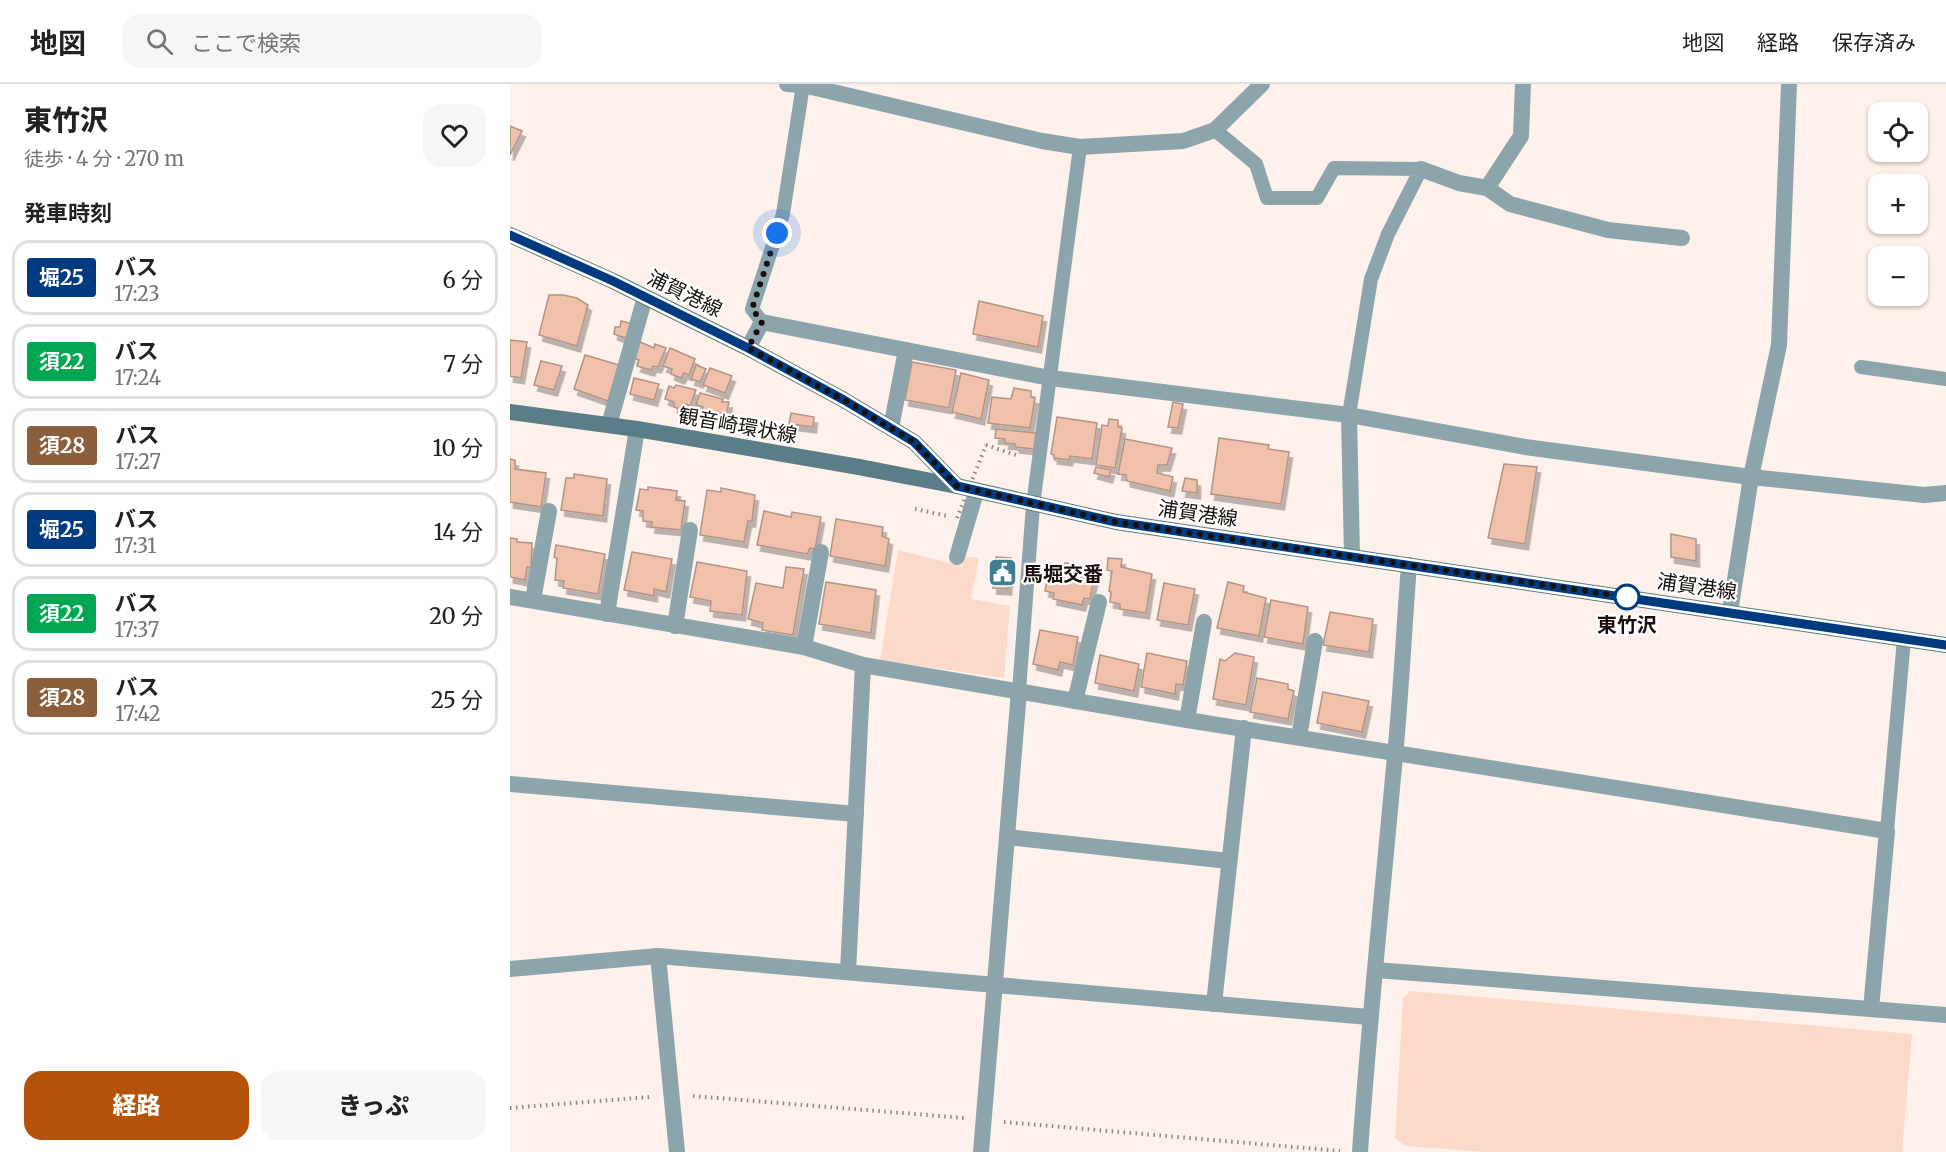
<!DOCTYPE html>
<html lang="ja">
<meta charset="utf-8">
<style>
body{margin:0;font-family:Merriweather,"Noto Sans JP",serif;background:#f6f6f6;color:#222;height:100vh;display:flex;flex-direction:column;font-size:22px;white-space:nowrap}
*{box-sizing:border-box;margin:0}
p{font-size:20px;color:#767676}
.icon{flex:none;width:33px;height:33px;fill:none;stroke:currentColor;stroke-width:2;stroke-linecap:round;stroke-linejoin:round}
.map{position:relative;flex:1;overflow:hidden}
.details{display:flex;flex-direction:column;background:#fff;width:510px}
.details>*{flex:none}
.badge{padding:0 12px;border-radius:4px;font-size:21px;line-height:39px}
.fabs{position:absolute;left:1358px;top:18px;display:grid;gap:12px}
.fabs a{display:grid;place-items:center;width:60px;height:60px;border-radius:12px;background:#fff;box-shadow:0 2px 4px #0004;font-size:30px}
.you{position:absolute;width:30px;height:30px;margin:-15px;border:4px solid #fff;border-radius:50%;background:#1a73e8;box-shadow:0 0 0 9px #1a73e833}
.map>.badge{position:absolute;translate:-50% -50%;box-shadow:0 0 0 3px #fff}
h2{padding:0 24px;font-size:22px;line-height:54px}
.round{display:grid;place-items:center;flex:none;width:63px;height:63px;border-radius:18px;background:#f6f6f6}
.head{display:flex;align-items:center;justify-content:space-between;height:102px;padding:0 24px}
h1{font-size:28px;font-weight:800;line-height:45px}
.action{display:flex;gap:12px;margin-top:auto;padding:12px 24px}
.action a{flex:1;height:69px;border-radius:18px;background:#b45309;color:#fff;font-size:24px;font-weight:800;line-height:69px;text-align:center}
.action a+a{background:#f6f6f6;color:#222}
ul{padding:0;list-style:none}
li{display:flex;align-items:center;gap:18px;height:75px;margin:0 12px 9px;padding:0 12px;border:3px solid #e0e0e0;border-radius:18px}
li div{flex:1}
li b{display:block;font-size:22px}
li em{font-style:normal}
li .badge{min-width:66px;font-weight:700;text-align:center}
header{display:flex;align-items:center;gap:36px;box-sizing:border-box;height:84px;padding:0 30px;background:#fff;border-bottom:2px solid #e0e0e0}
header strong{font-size:28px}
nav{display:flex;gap:33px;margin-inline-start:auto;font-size:21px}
.search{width:420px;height:54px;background:#f6f6f6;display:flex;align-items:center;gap:15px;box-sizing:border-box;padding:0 21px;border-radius:18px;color:#767676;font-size:22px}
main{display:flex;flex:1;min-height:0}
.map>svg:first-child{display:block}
.green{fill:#fcdaca}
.building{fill:#f0c0aa;stroke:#b29385;stroke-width:1.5;filter:url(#shadow)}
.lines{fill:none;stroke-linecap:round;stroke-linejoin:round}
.path{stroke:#91847f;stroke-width:4;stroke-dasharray:1.5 4.5;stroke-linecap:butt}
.service{stroke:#8ca4ab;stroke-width:14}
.minor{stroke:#8ca4ab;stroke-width:16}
.tertiary{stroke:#8ca4ab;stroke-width:16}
.secondary{stroke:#5a7d88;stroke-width:16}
.path-bridge{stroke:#91847f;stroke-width:4;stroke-dasharray:1.5 4.5;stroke-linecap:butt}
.line-casing{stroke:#fff;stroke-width:14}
.line{stroke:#003b80;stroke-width:9}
.walk{stroke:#1a0f0a;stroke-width:6;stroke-dasharray:0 10.8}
.stop-dot{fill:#fff;stroke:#003b80;stroke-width:3}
.labels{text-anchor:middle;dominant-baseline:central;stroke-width:4.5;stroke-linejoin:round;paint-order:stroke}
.street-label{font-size:20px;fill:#1a0f0a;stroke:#fff}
.poi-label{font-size:20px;font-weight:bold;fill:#1a0f0a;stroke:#fff;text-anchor:start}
.stop-label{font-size:20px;font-weight:bold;fill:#1a0f0a;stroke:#fff}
</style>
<header>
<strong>地図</strong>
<div class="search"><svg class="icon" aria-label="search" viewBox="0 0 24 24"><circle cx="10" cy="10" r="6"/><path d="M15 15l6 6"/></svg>ここで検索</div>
<nav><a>地図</a><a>経路</a><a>保存済み</a></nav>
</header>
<main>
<section class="details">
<div class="head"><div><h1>東竹沢</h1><p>徒歩 · 4 分 · 270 m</p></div><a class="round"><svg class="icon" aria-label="heart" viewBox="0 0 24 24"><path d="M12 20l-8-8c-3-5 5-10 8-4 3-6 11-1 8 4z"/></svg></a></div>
<h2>発車時刻</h2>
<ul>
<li><span class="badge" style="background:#003b80;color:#fff">堀25</span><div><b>バス</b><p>17:23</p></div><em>6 分</em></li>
<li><span class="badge" style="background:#00a651;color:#fff">須22</span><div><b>バス</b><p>17:24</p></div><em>7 分</em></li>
<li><span class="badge" style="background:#8b5e3c;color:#fff">須28</span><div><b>バス</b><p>17:27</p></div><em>10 分</em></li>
<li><span class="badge" style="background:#003b80;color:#fff">堀25</span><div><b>バス</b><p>17:31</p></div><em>14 分</em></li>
<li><span class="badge" style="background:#00a651;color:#fff">須22</span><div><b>バス</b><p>17:37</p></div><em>20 分</em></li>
<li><span class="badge" style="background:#8b5e3c;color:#fff">須28</span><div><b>バス</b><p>17:42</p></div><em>25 分</em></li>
</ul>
<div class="action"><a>経路</a><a>きっぷ</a></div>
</section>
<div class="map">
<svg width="1436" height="1068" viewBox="0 0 1436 1068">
<defs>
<filter id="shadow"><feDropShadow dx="3.5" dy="6" stdDeviation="0" flood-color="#0004"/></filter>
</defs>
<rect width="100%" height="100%" fill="#fef0ea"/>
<g class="green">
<path d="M388 466 452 482 457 473 469 474 461 515 500 522 494 594 370 576Z"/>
<path d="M901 907 1402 950 1392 1068H976L895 1062 885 1054 893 914Z"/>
</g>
<g class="building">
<path d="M0 42 12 47 0 71Z"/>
<path d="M39 211H53L67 214 78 221 67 262 29 251Z"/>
<path d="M469 217 533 232 528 263 463 250Z"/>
<path d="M111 237 123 240 118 255 104 250 105 243H110Z"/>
<path d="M0 256 17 258 11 294 0 292Z"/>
<path d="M130 258 144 264 145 260 156 264 148 283 143 282 141 286 127 282 129 276 123 274Z"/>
<path d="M160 264 185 275 179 291 174 289 171 294 161 290 162 285 153 282Z"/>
<path d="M75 271 109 281 98 317 64 305Z"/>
<path d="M31 277 52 282 44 306 24 301Z"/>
<path d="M402 278 446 286 439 324 395 316Z"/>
<path d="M186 281 196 285 190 298 181 295Z"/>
<path d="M200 284 222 292 215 309 193 301Z"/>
<path d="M451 289 479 296 471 335 442 328Z"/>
<path d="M124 294 149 300 144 316 120 310Z"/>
<path d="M166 301 186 306 180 322 176 320 173 326 164 323V318L155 315 159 302 164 304Z"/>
<path d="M504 304 521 307V313L525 314 520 344 478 339 482 313 501 315Z"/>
<path d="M190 309 213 315 212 318H219L216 332 207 328 206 331 192 327 193 323 186 321Z"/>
<path d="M663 318 673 320 668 344 658 343Z"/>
<path d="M281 329 304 333 303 343 279 340Z"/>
<path d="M547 333 587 339 582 375 560 372 559 376 544 374V371L541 370Z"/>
<path d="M599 335 608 336V343L612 344 605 384 586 381 592 341 598 342Z"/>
<path d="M486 345 526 349 524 365 506 363 505 360 495 359V355L485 354Z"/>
<path d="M709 354 759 361 758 365 779 368 771 420 701 410Z"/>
<path d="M615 355 662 364 657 381H648L647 389 663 393 660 407 617 397 616 391 608 390Z"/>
<path d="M0 375 5 376V385L36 389 31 423 0 418Z"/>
<path d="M994 380 1027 383 1015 460 978 454Z"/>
<path d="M586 383 601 386 599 393 584 389Z"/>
<path d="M64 390 97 395 93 432 51 426 56 394H64Z"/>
<path d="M675 394 687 396V409L672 407Z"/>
<path d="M138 403 167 407 166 416 175 417 171 446 141 443 142 438 133 437V427L126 426 130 405 138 406Z"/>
<path d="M211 404 245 411 242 437H238L234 458 190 451 197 406 211 408Z"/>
<path d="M254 427 281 433 282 428 311 433 305 465 300 464 297 470 247 461Z"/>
<path d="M326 435 373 443 372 452 379 455 375 482 320 472Z"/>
<path d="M1161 450 1186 455V477L1161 473Z"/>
<path d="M0 454 7 455V458L22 459 21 484 17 483 15 496 0 493Z"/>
<path d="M46 461 95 470 88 510 53 504 54 497 45 496 47 474 44 473Z"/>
<path d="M122 468 162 475 156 508 144 505V512L114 506Z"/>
<path d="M486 473 501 474 498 505 483 504Z"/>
<path d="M598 474 612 475 611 483 642 490 636 529 610 525V520L600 518 601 508 599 507 602 487 597 486Z"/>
<path d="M187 478 237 487 232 531 200 527 201 517 180 513Z"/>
<path d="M540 479 555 482V479L586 485 580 515 574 514 572 521 543 515 544 509 535 507Z"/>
<path d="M276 483 294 485 283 551 252 546 253 539 238 535 246 499 273 504Z"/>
<path d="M316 498 366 506 361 549 309 540Z"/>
<path d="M718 498 734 502 733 508 756 514 749 552 707 544Z"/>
<path d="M654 499 685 505 678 541 647 536Z"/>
<path d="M761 516 798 523 793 560 754 553Z"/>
<path d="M820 528 863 535 859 568 813 561Z"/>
<path d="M530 546 568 553 563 581 550 578 548 586 523 580Z"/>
<path d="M637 569 677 577 673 601 666 600 665 610 631 603Z"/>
<path d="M725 569 744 573 736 621 703 615 710 575 715 577Z"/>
<path d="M590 571 629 580 624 607 585 599Z"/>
<path d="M747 594 778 600V605L784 607 778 635 740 628Z"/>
<path d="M813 608 859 617 852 648 807 639Z"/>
</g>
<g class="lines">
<g class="path">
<path d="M476 361 509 372"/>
<path d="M405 425 438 432"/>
<path d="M183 1012 454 1034"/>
<path d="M0 1024 140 1013"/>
<path d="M494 1038 830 1067"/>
</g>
<g class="service">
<path d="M705 46 746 80 757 114H807L824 84 911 85 878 150 861 195 839 331"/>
<path d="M252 238 242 225 273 130 293 1"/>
<path d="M1351 283 1436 295"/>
<path d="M509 607 523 421 570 63"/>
<path d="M1377 747 1394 555"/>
</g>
<g class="minor">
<path d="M277 0 293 1 532 57 570 63 673 57 705 46 752 0"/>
<path d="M911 85 949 99 977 104 1000 120 1098 146 1172 154"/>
<path d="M977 104 1011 52 1013 0"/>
<path d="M238 264 252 238 540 294 839 331 1015 363 1241 393 1414 411 1436 409"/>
<path d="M839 331 842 472"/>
<path d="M99 341 135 213"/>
<path d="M381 344 396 266"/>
<path d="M447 473 466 408"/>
<path d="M0 513 294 563 353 581 677 636 1377 747 1361 925"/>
<path d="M23 516 39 427"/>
<path d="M1220 528 1241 393 1269 261 1279 0"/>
<path d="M97 530 127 345"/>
<path d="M165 542 180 446"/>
<path d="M294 563 311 468"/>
<path d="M565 617 589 518"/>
<path d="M677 636 694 538"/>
<path d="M789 653 805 557"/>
<path d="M0 700 346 730"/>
<path d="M497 753 719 777"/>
<path d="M148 872 167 1068"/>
<path d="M0 885 148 872 859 933"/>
<path d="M866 886 1436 931"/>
<path d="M338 888 353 581"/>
<path d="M704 920 734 644"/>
<path d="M471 1068 509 607"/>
</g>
<path class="tertiary" d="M850 1068C859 936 873 804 885 672 891 609 894 545 899 481"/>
<g class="secondary">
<path d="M0 151 103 197 238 264 334 316 404 358 447 402"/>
<path d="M0 328 127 345 349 383 447 402 606 438 1436 561"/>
</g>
<path class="path-bridge" d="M447 434 476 361"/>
</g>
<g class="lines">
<defs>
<path id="line" d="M0 151 103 197 238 264 334 316 404 358 447 402 606 438 1436 561"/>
</defs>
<use href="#line" class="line-casing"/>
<use href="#line" class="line"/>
<path class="walk" d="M267 149 242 225 252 238 238 264 334 316 404 358 447 402 606 438 1117 513"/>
</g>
<defs>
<symbol id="civic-square" viewBox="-11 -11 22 22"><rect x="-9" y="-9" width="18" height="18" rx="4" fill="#3d7f91" stroke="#fff"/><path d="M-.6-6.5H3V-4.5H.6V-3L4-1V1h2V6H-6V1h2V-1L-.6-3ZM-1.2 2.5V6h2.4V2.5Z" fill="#fff"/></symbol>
</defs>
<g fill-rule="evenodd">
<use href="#civic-square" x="476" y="472" width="33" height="33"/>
</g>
<circle class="stop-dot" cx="1117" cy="513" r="12"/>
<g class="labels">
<g class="street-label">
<text transform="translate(175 209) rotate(26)">浦賀港線</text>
<text transform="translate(228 341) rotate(10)">観音崎環状線</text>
<text transform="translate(688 429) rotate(8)">浦賀港線</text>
<text transform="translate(1187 502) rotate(8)">浦賀港線</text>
</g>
<g class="poi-label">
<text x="513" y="489">馬堀交番</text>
</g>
<g class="stop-label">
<text x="1117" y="540">東竹沢</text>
</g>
</g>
</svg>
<div class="fabs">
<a><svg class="icon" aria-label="locate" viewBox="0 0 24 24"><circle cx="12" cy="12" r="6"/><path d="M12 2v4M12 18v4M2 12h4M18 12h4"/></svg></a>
<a>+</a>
<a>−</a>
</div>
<div class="you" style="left:267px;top:149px"></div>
</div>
</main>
